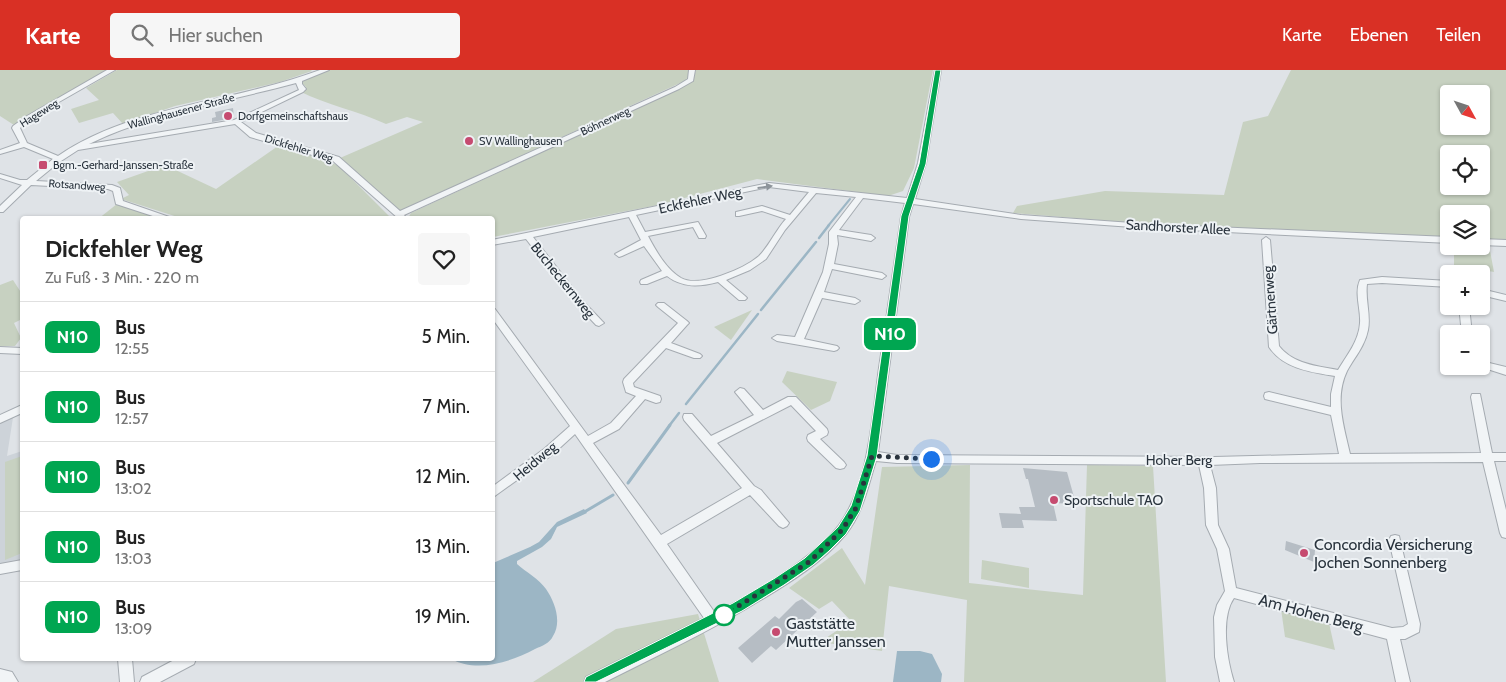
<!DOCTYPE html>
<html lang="de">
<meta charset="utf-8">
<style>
body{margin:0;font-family:Cabin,sans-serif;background:#f6f6f6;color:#222;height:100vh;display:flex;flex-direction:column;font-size:19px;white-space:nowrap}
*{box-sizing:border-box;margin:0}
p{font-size:16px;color:#767676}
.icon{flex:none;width:28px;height:28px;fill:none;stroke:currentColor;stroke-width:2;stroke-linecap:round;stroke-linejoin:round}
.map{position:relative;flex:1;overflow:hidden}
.sheet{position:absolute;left:20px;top:146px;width:475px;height:445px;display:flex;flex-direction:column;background:#fff;border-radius:5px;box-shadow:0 1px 4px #0004}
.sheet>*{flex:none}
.badge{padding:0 10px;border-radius:8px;font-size:18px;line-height:32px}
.needle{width:32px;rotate:130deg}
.tools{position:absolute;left:1440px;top:15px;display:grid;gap:10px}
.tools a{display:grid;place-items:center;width:50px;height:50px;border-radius:5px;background:#fff;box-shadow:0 1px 4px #0004;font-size:25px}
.you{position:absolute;width:25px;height:25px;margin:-12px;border:4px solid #fff;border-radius:50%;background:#1a73e8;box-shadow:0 0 0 8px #1a73e833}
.map>.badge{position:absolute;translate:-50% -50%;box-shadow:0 0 0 2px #fff}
.round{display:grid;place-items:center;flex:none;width:52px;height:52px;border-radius:5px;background:#f6f6f6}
.head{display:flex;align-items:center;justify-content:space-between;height:85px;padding:0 25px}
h1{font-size:24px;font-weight:700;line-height:38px}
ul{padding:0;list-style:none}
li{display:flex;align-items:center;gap:15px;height:70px;padding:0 25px;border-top:1px solid #e0e0e0}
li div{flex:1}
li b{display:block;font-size:19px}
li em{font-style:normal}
li .badge{min-width:55px;font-weight:700;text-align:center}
header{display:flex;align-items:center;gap:30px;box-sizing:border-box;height:70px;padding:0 25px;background:#d93025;color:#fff}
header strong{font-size:24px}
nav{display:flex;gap:28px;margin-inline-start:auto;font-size:18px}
.search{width:350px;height:45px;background:#f6f6f6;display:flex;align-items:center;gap:12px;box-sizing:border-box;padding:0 18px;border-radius:5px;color:#767676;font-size:19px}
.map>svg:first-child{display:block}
.built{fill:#cdd3d9}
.green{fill:#c7d1c1;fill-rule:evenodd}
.water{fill:#9cb6c5}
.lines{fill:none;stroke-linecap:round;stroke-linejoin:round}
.stream-far2{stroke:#9cb6c5;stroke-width:2}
.stream-far1{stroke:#9cb6c5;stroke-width:2.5}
.stream{stroke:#9cb6c5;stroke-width:3}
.building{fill:#b6bdc4}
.minor-casing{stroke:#a5abb1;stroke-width:2}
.minor{fill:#f1f4f6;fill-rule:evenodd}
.oneway{fill:#8d949a}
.line{fill:#00a651;stroke:#fff}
.walk{stroke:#29333d;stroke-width:5;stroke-dasharray:0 9}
.poi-dot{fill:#c64b70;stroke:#eef2f5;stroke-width:2}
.stop-dot{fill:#fff;stroke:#00a651;stroke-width:2.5}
.labels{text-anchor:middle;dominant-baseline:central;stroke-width:4;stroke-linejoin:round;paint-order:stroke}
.far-street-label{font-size:11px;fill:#29333d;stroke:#eef2f5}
.far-poi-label{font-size:11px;fill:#29333d;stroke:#eef2f5;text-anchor:start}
.street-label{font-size:14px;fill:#29333d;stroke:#eef2f5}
.poi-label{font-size:14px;fill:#29333d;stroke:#eef2f5;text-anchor:start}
.near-poi-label{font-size:16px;fill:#29333d;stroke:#eef2f5;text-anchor:start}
.near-street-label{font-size:16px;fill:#29333d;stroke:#eef2f5}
</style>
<header>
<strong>Karte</strong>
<div class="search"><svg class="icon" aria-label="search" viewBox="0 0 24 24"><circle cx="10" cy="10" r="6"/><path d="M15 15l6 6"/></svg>Hier suchen</div>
<nav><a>Karte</a><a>Ebenen</a><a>Teilen</a></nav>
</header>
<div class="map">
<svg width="1506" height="612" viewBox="0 0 1506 612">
<rect width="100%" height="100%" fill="#dfe3e7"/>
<path class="built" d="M14 341 7 386 22 381V491L0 495V346Z"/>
<g class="green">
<path d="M0 0H107L14 55 0 46Z"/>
<path d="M117 0H311L312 1 280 12 175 36 123 54 113 43 79 53 71 39 99 30 86 18Z"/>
<path d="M322 0H689V9L400 141 340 88 423 52 407 47 386 54C358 41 327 35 299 21L306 17 302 13V9Z"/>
<path d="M696 0H933L914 98 903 121 888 126 757 109 658 135 493 167 492 149 408 148 411 143 684 16 693 11Z"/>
<path d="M1291 0H1506V173L1481 172V144H1449V170L1136 153 1013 143 1017 136 1105 121 1224 125 1243 52 1268 46ZM1449 24H1481V56H1449ZM1449 84H1481V116H1449Z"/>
<path d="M278 76 320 88 339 96 392 149H184L121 129 129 125 117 112 165 95 216 119Z"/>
<path d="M117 134 162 149H98Z"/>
<path d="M1489 175 1494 202 1454 195V176Z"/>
<path d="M13 210 22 224V249L14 253 21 268 15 276H0V215Z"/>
<path d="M752 240 731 270 714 257Z"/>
<path d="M787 301 837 312 830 331 811 340 782 312Z"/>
<path d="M22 386V483L5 490V392Z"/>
<path d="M970 395 969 513 1083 525 1087 395 1153 396 1166 612H964L967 530 889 516 882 581 820 572 851 551 832 531 819 539 789 518 842 478 865 515 882 397Z"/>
<path d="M982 490 1029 498V518L981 509Z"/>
<path d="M1281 539 1329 553 1335 580 1285 567Z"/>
<path d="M698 544 719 612H533L616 559Z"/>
</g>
<g class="water">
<path d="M584 439 587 443 557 457 551 469 542 477 517 491V494C526 502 539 509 546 519 555 532 562 552 553 566 550 573 542 576 535 579 511 592 477 603 451 589H492L493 493 530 477 539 472 557 452Z"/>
<path d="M897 581H920L932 584 942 604 941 612H893Z"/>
</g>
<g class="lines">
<path class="stream-far2" d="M828 156 850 129"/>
<g class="stream-far1">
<path d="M819 168 829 155"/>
<path d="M761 240 816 172"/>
<path d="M686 334 758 244"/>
<path d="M669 356 679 343"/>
</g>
<g class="stream">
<path d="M628 413 670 355"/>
<path d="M586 441 613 425"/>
</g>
</g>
<g class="building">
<path d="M233 38 234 48 212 52V48L216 47 215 42Z"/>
<path d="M1023 398 1067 402 1076 434 1053 433 1057 451 1022 450 1024 458H1002L999 443 1021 444 1019 437H1035L1028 409H1026Z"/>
<path d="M1286 471 1315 480 1314 492 1285 480Z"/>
<path d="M802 529 817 542 776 580 771 576 752 593 738 578 775 546 779 549 796 532Z"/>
</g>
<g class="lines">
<defs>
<g id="minor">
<path d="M107 0H115L31 48 20 58 27 73 58 86C118 45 193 36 261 18 281 13 301 7 320 0H329L302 11V14L306 19 303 22 241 52 256 63 339 87 400 141 675 17 688 9 689 0H695L693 11 679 19 404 145 407 149H399L333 91 250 67 235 54 78 80 58 93 36 111 112 115 120 118 123 131 175 149H162L116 134 113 121 108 119 31 115 3 142H0V136L22 115 0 108V104L20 110H27L53 89 24 77 0 84V80L20 73 12 58 13 56 27 46ZM296 13 299 20 234 50 89 74C154 42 227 32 296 13Z"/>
<path d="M935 0H941L926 93 915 129 1021 145 1146 154 1449 167V173L1146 158 1021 149 913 134 909 147 878 382 897 385 1214 387 1339 384 1331 345 1269 330 1265 329 1264 326 1265 323 1269 322 1331 337V324L1335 306C1311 302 1284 299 1269 277L1262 170 1266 167 1270 170 1279 276C1293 294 1317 296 1338 300 1347 285 1359 271 1360 253 1361 239 1354 223 1360 210L1382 207 1449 211V217L1382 213 1367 214C1365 230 1371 245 1368 260 1365 276 1354 288 1347 301 1334 328 1344 357 1350 384L1481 383 1471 327 1472 324H1480L1492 383H1506V391H1494L1506 440V468L1502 467 1500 463 1483 392 1260 393 1210 395 1216 418 1218 455 1229 479 1236 518 1392 558 1403 557 1408 554 1389 470 1391 466 1395 465 1399 466 1420 554 1419 562 1405 569H1400L1410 612H1396L1387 569 1234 528C1220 548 1227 590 1234 612H1220L1215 587 1214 547 1217 535 1225 521 1217 479 1206 455 1204 418 1199 395 897 393 876 391C868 416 863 443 846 464 823 492 791 512 759 531 710 561 657 586 605 612H584L586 607 704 548 575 364 552 385 492 428V417L544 379 570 356 492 248V238L495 239 588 366 611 353 636 326 626 322 623 312 624 309 678 253 658 237 656 235 658 233H664L687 251 689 253 687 255 671 273 700 284 702 286 700 288H694L666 278 633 313 634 317 660 326 661 329 660 332 656 333 645 329 619 359 593 373 661 465 742 418 684 350 683 347 684 344H692L711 366 754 345 735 322 740 318 744 319 763 340 788 327H796L827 359 828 362 827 365 820 369 844 392 846 395 844 398 840 399 836 398 808 371 807 368 808 365 816 361 791 335 717 373 754 416 761 420 789 453 787 456 783 458 779 456 750 425 667 474 715 543C753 524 814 488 839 455 869 414 872 347 879 298 886 248 894 197 901 147L905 133 863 128 839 160 871 165 875 168 871 171 837 165 838 174 834 194 882 203 886 206 882 209 832 199 824 222 855 228 860 231 855 234 822 228 804 269 837 276 839 278 837 280 834 281 777 271 772 268 777 265 795 267 823 202 829 174V162L856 127 816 123 785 160 766 189 750 200 726 210 745 226 747 228 745 230H739L718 212C699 217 683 218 667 206L647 214H641L640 212 641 210 662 201 644 176 622 186 619 187 615 184 641 170 629 147 533 167 583 231 602 251 604 253 599 256 596 255 577 235 526 169 492 175V170L769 113 907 128 918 93ZM769 117 809 122 790 145 762 136 736 142V146H739L762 141 786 149C776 160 769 176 759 186 744 199 699 218 681 208 666 199 656 181 648 166L693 157 699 168H705L706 166 698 152 645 162 636 145Z"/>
<path d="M1481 169 1506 170V176L1481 175Z"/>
<path d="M1481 219 1506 225V231L1481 225Z"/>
<path d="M1459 236H1469L1472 264H1462Z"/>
<path d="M0 277 22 278V284L0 283Z"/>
<path d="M1481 291 1506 297V305L1478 296H1481Z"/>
<path d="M22 335V343L0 353V345Z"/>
<path d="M22 490V500L0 504V494Z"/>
<path d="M118 589H132L134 612H120Z"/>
<path d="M176 589H196L194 594 160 612H140L142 607Z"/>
<path d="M0 599 12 602 18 612H0Z"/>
</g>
</defs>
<use href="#minor" class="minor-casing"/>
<use href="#minor" class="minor"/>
</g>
<defs><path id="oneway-solid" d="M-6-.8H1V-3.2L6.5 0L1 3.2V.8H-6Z" transform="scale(1.25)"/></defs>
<use class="oneway" href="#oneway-solid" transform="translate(765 117) rotate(-8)"/>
<path class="line" d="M935 0H941L926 94 909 146 877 386 860 441 846 464 829 481 813 495 784 515 742 541 596 612H584L586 607 733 533 775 508 805 488 821 473 838 457 851 436 867 386 901 146 919 94Z"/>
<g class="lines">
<path class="walk" d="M724 545 809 492 842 460 856 438 872 386 931 389"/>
</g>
<g class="poi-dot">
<circle cx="228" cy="46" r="5"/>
<circle cx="469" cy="71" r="5"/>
<rect x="38" y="90" width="10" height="10" rx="2.5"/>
<circle cx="1054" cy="430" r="5"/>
<circle cx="1304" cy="483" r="5"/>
<circle cx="776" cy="562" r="5"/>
</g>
<circle class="stop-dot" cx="724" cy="545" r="10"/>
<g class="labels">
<g class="far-street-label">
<text transform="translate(181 41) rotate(-15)">Wallinghausener Straße</text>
<text transform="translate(39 43) rotate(-32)">Hageweg</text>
<text transform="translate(605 51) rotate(-25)">Böhnerweg</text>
<text transform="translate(299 78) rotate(17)">Dickfehler Weg</text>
<text transform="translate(77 115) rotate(4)">Rotsandweg</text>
</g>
<g class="far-poi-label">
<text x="238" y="46">Dorfgemeinschaftshaus</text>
<text x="479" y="71">SV Wallinghausen</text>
<text x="53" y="95">Bgm.-Gerhard-Janssen-Straße</text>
</g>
<g class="street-label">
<text transform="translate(700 130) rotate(-12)">Eckfehler Weg</text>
<text transform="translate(1178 157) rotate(3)">Sandhorster Allee</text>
<text transform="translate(563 210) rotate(51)">Bucheckernweg</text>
<text transform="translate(1270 230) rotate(-94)">Gärtnerweg</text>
<text x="1179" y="390">Hoher Berg</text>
<text transform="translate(535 391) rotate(-40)">Heidweg</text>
</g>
<g class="poi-label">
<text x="1064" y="430">Sportschule TAO</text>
</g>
<g class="near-poi-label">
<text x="1314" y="474">Concordia Versicherung<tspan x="1314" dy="18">Jochen Sonnenberg</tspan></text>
<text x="786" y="553">Gaststätte<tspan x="786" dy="18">Mutter Janssen</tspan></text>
</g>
<g class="near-street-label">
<text transform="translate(1311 543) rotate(15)">Am Hohen Berg</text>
</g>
</g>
</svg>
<div class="tools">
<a><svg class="needle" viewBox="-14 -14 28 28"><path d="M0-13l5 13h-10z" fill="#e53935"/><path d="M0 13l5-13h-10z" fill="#767676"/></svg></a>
<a><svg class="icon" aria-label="locate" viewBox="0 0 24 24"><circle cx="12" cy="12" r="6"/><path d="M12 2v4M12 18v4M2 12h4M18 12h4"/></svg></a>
<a><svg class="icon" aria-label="layers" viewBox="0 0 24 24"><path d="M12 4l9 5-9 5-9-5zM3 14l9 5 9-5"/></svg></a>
<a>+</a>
<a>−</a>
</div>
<div class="you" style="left:931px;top:389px"></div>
<b class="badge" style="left:890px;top:264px;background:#00a651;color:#fff">N10</b>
<section class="sheet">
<div class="head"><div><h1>Dickfehler Weg</h1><p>Zu Fuß · 3 Min. · 220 m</p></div><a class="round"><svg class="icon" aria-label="heart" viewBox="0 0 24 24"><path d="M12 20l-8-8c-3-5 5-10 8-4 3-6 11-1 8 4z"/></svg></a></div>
<ul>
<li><span class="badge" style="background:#00a651;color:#fff">N10</span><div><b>Bus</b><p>12:55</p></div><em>5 Min.</em></li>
<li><span class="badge" style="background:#00a651;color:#fff">N10</span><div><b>Bus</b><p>12:57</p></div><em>7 Min.</em></li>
<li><span class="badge" style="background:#00a651;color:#fff">N10</span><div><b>Bus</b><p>13:02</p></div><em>12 Min.</em></li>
<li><span class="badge" style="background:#00a651;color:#fff">N10</span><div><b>Bus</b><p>13:03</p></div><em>13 Min.</em></li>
<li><span class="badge" style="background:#00a651;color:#fff">N10</span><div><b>Bus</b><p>13:09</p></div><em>19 Min.</em></li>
</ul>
</section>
</div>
